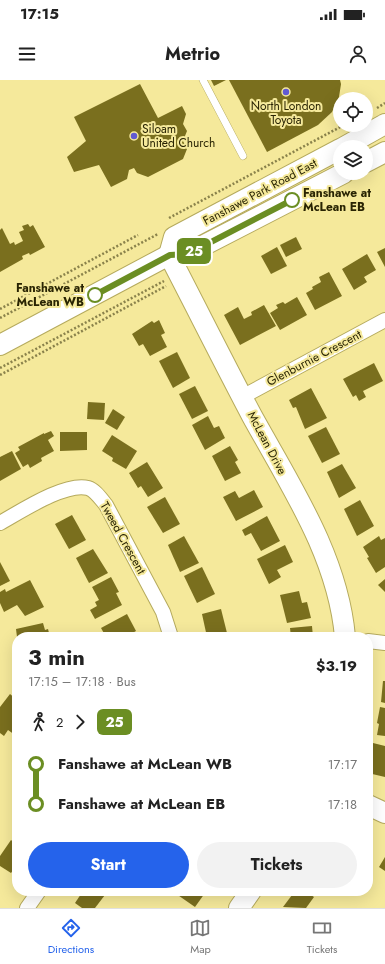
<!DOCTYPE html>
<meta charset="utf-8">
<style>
body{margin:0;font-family:Jost,sans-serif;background:#f2f2f2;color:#222;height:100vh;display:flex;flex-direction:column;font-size:15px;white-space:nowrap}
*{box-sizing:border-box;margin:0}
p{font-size:13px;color:#767676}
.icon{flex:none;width:22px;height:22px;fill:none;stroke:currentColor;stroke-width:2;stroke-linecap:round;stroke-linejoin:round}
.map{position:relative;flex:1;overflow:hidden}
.side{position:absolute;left:12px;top:552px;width:361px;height:264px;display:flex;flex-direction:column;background:#fff;border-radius:16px;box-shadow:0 4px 16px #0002}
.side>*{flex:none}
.badge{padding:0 8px;border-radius:6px;font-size:14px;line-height:26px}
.controls{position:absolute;left:333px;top:12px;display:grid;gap:8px}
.controls a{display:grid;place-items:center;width:40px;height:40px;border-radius:50%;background:#fff;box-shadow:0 4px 16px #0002;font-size:20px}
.map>.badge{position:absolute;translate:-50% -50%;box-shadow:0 0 0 2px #fff}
.legs{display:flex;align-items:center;gap:6px;height:44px;padding:0 16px;font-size:13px}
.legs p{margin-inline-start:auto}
.overview{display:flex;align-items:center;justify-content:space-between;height:68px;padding:0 16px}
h1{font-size:22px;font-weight:700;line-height:30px}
.button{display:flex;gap:8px;margin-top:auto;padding:8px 16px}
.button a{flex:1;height:46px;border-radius:24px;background:#2563eb;color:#fff;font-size:16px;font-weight:700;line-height:46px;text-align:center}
.button a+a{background:#f2f2f2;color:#222}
ul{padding:0 16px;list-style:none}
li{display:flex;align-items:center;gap:14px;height:40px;font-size:15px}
li i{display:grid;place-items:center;width:6px;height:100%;margin:0 5px;background:currentColor}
li i::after{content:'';width:10px;height:10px;margin:-5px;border:3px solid;border-radius:50%;background:#fff}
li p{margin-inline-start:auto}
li:first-child i{background:linear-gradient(#0000 50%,currentColor 0)}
li:last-child i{background:linear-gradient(currentColor 50%,#0000 0)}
.status{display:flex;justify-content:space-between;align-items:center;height:28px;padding:0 20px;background:#fff;direction:ltr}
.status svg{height:11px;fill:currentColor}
header{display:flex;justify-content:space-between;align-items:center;height:52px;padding:0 16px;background:#fff;font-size:18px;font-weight:700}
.dock{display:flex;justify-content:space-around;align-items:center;height:56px;border-top:1px solid #e0e0e0;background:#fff;font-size:11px;color:#767676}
.dock a{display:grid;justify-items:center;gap:2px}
.dock .active{color:#2563eb}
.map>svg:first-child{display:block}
.building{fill:#7a6f1e}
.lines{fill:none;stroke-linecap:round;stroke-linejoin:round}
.lane-casing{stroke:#b5aa5d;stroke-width:8}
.street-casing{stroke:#b5aa5d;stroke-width:16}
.secondary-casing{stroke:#b5aa5d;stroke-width:22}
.path{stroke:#8a824b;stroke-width:2.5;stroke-dasharray:2 2;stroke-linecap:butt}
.lane{stroke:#fff;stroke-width:7}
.street{stroke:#fff;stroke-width:14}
.secondary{stroke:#fff;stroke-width:20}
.line-1-casing{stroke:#fff;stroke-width:9}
.line-1{stroke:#6b8e23;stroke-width:6}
.poi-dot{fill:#615ad2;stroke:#f5e99b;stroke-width:1.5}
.stop-1-dot{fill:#fff;stroke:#6b8e23;stroke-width:2}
.labels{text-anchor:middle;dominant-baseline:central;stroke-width:4;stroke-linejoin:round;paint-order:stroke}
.poi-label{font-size:12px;fill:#292403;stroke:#f5e99b}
.street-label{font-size:12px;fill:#292403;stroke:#f5e99b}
.stop-label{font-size:12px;font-weight:bold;fill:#292403;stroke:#f5e99b;text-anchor:start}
</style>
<div class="status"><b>17:15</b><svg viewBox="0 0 49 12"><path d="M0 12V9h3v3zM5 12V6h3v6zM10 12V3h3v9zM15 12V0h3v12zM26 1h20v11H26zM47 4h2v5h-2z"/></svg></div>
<header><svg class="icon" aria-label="menu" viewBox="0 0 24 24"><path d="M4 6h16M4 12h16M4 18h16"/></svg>Metrio<svg class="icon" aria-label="person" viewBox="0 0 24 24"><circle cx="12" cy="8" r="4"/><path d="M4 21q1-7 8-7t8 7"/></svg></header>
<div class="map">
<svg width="385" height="828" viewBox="0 0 385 828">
<rect width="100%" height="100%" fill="#f5e99b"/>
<g class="building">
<path d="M211 0H226L214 6Z"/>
<path d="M229 0H340L341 4 339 17 332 32 318 45 267 72Z"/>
<path d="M140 4 158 38 182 26 186 34 183 44 187 51 183 61 187 69 183 79 148 97 137 93 134 88 129 90 127 99 111 107 99 85 74 92 67 77 86 61 74 37Z"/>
<path d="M28 144 30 147 33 145 45 167 30 175 29 173 22 176 23 179 0 192V150L2 148 10 164 14 162 15 165 23 161 19 152 24 150 22 146Z"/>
<path d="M296 157 302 169 286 177 280 165Z"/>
<path d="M277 167 287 186 271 194 261 176Z"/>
<path d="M385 168V187L377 172Z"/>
<path d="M367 174 376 190 364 197 367 202 354 210 342 189Z"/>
<path d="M329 192 342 216 315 230 306 213 313 209 312 207 321 202 319 197Z"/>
<path d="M297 217 307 235 280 250 270 233 278 228 276 225 283 222 285 224Z"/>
<path d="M264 225 276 246 240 265 224 235 238 227 244 239 252 235 251 232Z"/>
<path d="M159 240 165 253 161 255 167 267 150 276 143 264 139 266 132 254 152 241 154 243Z"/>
<path d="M177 272 190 298 173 308 159 281Z"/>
<path d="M374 283 383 301 363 311 366 317 359 321 356 315 353 317 343 299Z"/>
<path d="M195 306 208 331 192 339 179 314Z"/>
<path d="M311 308 327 338 305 349 296 327 293 328 289 320Z"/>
<path d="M88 322 105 323 104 340 87 339Z"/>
<path d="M113 329 125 337 117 350 105 343Z"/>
<path d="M208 336 214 348 219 346 225 358 205 370 192 345Z"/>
<path d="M326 347 340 374 322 383 308 356Z"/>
<path d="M51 351 54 356 48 360 54 371 41 378 42 381 30 388 28 384 23 387 15 373 20 370 18 367 44 353V354Z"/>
<path d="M60 352H87V370L60 371Z"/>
<path d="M112 355 137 371 126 389 112 381 113 378 102 371Z"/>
<path d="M230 366 238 380 235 382 241 393 225 401 212 376Z"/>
<path d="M12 371 21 389 0 401V377Z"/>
<path d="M147 382 163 408 148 417 141 406 138 408 129 393Z"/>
<path d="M342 384 356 408 339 418 327 392Z"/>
<path d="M254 410 263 427 236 441 223 417 235 411 239 418Z"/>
<path d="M165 417 180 444 163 453 147 427Z"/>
<path d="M360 420 374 446 357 456 344 429Z"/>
<path d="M72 435 86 460 69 469 55 444Z"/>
<path d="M267 436 280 461 261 471 251 453 245 456 242 450Z"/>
<path d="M184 456 199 483 180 492 168 465Z"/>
<path d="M379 456 381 460 385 458V487L376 493 367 478 369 477 363 467Z"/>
<path d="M285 465 293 482 277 490 281 497 269 504 257 479Z"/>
<path d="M93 469 108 493 89 503 76 478Z"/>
<path d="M0 482 10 501 0 506Z"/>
<path d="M202 487 215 514 197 523 184 496Z"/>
<path d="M111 497 119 512 116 513 122 525 95 539 90 530 97 526 95 522 99 520 92 507Z"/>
<path d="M385 499V512L378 505Z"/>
<path d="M30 500 44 527 25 536 17 525 4 532 0 523V512L5 509 6 512Z"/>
<path d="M299 511 302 523 307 522 311 538 287 543 280 515Z"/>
<path d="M221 529 228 557H207L202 534Z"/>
<path d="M127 534 136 551 125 557H106L101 548Z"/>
<path d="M43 543 45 550 48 549 50 557H17L16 549Z"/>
<path d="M312 546 313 557H291L290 548Z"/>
<path d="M383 601H385V623L381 622Z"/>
<path d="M10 614 17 620V652L15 655 8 650 4 656 0 653V627Z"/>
<path d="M380 627 385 628V656L377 655 379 644 377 643Z"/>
<path d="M373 663 385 666V697L368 693V684Z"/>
<path d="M17 743V753L12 750Z"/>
<path d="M11 760 17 765V785L11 793 0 786V776Z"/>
<path d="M385 777V791L379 787Z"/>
<path d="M83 811H108L95 828H82L75 823Z"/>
<path d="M172 811H203L205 813 195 827Z"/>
<path d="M295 811H305L314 817 306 828 283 827Z"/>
</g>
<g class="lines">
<defs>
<path id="lane" d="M203 0 243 76"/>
<g id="street">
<path d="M242 317 385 240"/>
<path d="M0 443C20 432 65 402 88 408 95 410 101 419 106 425L163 532 171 557"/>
<path d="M368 561 385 563"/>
<path d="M27 828 39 811"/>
</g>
<g id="secondary">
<path d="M344 67 385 44"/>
<path d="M366 82 385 72"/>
<path d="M169 175C197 229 224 283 252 336 290 405 338 476 345 557"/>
<path d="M169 175 174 157 340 69"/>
<path d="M0 265 169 175 187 174 344 93"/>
<path d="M368 725 385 733"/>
<path d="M239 828 251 811"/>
</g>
</defs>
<use href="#lane" class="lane-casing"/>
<use href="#street" class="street-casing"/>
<use href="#secondary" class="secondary-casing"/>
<g class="path">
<path d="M377 28 385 23"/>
<path d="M169 138 344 45"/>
<path d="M0 229 138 155"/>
<path d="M0 238 158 154"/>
<path d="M0 288 164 201"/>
<path d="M0 295 166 206"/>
</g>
<use href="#lane" class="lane"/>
<use href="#street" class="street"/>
<use href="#secondary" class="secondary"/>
</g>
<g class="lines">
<defs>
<path id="line-1" d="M95 215 170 175 188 174 292 120"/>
</defs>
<use href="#line-1" class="line-1-casing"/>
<use href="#line-1" class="line-1"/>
</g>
<g class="poi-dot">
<circle cx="286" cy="12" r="4"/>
<circle cx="134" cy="56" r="4"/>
</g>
<g class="stop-1-dot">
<circle cx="292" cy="120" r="7"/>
<circle cx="95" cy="215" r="7"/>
</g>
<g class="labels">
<g class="poi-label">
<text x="286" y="26">North London<tspan x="286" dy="14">Toyota</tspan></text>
<text x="142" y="49" text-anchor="start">Siloam<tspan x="142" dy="14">United Church</tspan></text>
</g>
<g class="street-label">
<text transform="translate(260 112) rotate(-28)">Fanshawe Park Road East</text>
<text transform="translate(314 278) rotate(-28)">Glenburnie Crescent</text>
<text transform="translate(267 363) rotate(62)">McLean Drive</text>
<text transform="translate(123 458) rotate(61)">Tweed Crescent</text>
</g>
<g class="stop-label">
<text x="303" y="113">Fanshawe at<tspan x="303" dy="14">McLean EB</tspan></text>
<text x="84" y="208" text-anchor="end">Fanshawe at<tspan x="84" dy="14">McLean WB</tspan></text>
</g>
</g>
</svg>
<div class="controls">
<a><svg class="icon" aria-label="locate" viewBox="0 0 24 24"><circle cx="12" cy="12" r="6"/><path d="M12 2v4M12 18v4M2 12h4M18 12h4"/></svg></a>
<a><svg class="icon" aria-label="layers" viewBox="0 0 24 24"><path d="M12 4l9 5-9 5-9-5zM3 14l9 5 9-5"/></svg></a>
</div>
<b class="badge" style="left:194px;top:171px;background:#6b8e23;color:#fff">25</b>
<section class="side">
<div class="overview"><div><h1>3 min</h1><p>17:15 – 17:18 · Bus</p></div><b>$3.19</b></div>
<div class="legs"><svg class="icon" aria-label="walk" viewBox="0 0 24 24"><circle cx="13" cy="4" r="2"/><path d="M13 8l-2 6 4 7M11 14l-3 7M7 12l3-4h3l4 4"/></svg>2<svg class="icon" aria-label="forward" viewBox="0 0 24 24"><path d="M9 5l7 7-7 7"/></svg><b class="badge" style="background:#6b8e23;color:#fff">25</b></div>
<ul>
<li><i style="color:#6b8e23"></i><b>Fanshawe at McLean WB</b><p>17:17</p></li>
<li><i style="color:#6b8e23"></i><b>Fanshawe at McLean EB</b><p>17:18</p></li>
</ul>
<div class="button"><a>Start</a><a>Tickets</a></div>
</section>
</div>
<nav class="dock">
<a class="active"><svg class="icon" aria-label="directions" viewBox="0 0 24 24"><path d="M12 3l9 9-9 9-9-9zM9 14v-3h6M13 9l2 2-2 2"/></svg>Directions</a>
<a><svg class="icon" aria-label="map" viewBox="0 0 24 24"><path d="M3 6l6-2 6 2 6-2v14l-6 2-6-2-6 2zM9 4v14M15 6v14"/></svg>Map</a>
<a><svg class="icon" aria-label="tickets" viewBox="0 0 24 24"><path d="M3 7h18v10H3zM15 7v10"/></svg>Tickets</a>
</nav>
